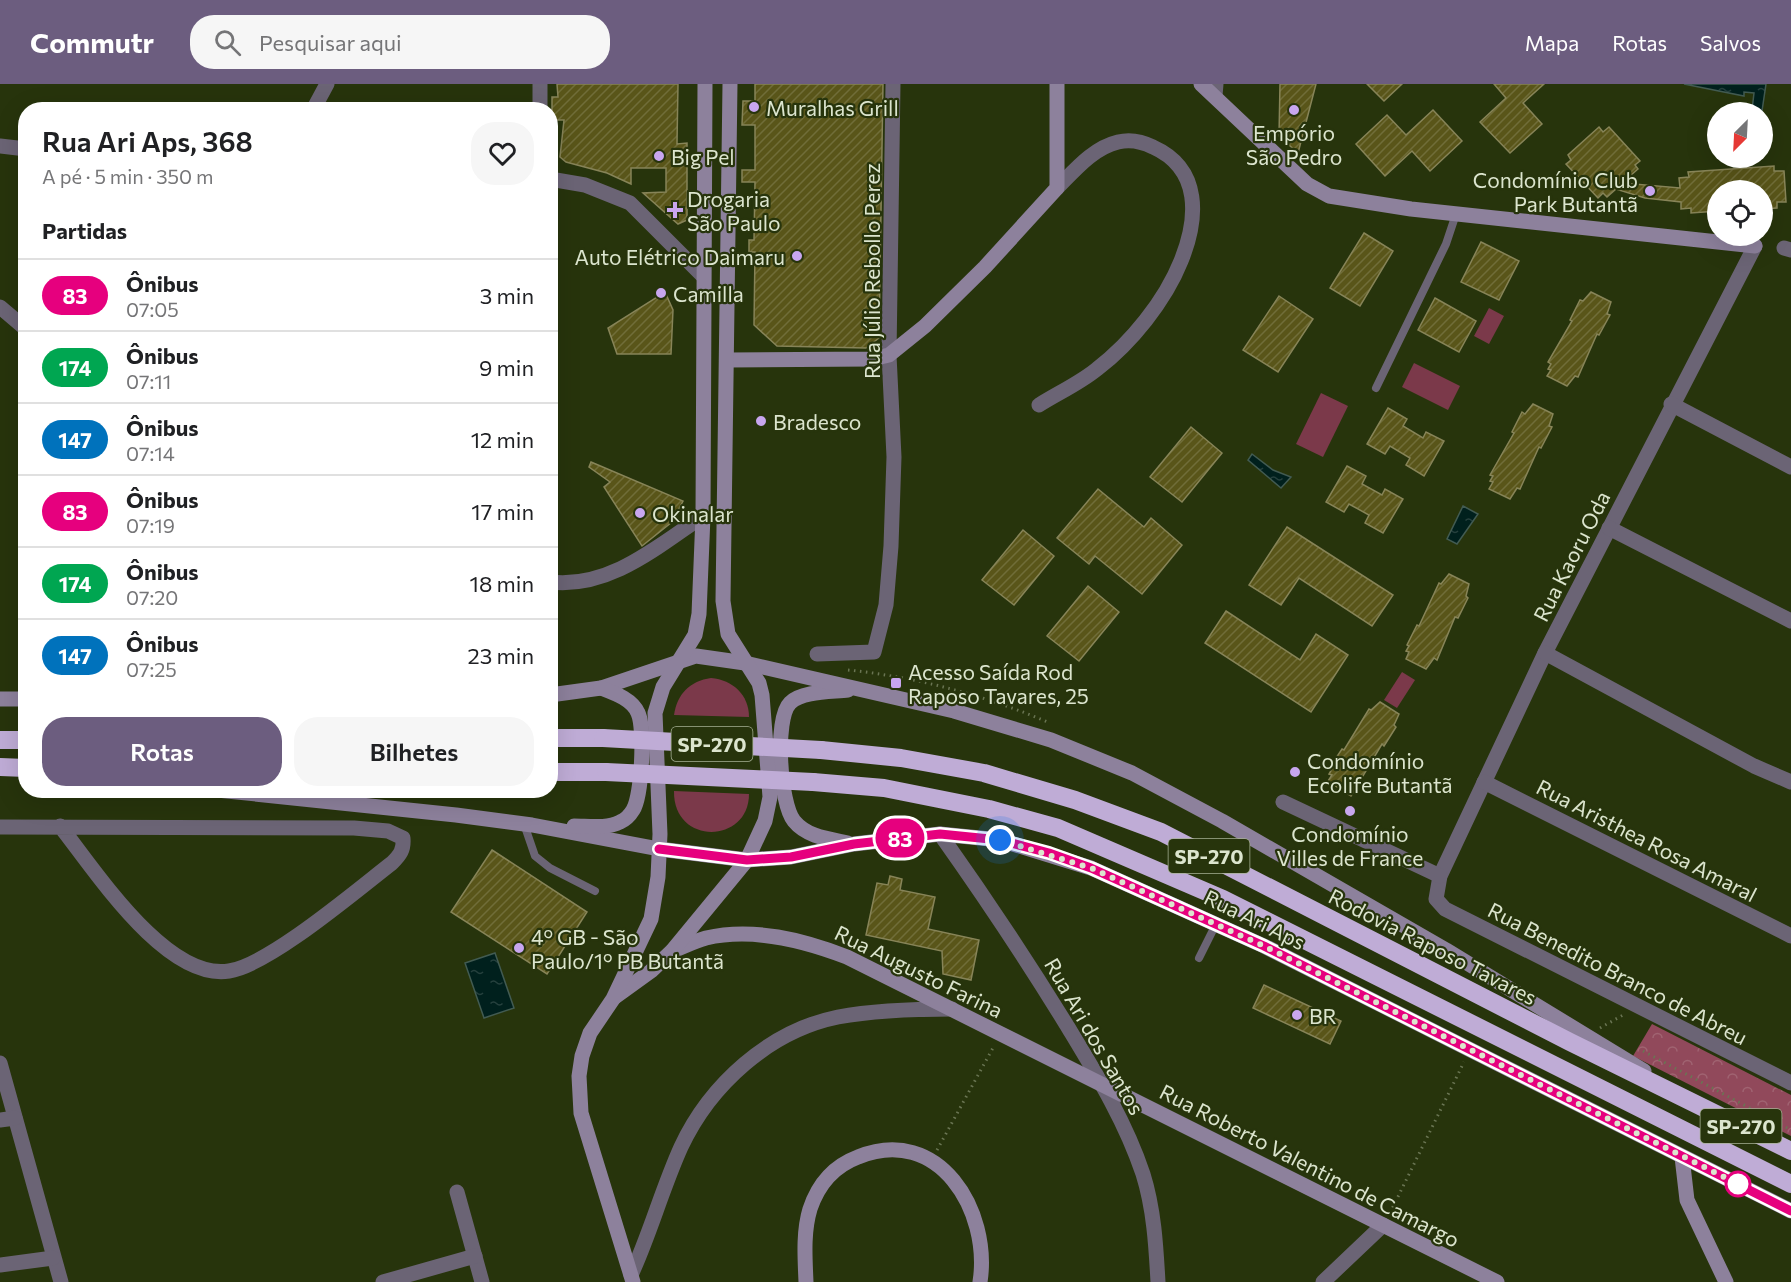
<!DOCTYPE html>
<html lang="pt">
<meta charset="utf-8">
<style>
body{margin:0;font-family:Commissioner,sans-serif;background:#f6f6f6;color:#202124;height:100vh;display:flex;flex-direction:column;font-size:22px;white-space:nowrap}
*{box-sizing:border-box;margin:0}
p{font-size:20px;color:#757577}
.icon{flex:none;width:33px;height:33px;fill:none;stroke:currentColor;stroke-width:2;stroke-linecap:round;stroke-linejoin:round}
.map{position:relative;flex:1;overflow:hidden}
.sheet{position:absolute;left:18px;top:18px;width:540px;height:696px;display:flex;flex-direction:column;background:#fff;border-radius:24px;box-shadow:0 6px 24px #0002}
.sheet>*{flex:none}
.badge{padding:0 12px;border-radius:20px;font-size:21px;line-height:39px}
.needle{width:39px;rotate:204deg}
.fabs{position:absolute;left:1707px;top:18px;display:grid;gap:12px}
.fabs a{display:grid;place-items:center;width:66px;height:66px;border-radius:50%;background:#fff;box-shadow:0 6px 24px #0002;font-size:30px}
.you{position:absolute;width:30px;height:30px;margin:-15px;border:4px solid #fff;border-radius:50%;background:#1a73e8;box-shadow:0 0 0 9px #1a73e833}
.map>.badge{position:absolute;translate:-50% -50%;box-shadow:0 0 0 3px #fff}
h2{padding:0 24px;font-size:22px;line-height:54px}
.round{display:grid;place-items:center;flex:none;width:63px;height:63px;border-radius:24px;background:#f6f6f6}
.headline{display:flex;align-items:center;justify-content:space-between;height:102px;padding:0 24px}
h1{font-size:28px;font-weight:600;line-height:45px}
.action{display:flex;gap:12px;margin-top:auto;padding:12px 24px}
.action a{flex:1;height:69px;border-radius:24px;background:#6c5d7f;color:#fff;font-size:24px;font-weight:600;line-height:69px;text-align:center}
.action a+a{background:#f6f6f6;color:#202124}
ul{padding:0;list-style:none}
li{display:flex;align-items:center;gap:18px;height:72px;padding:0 24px;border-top:2px solid #e0e0e0}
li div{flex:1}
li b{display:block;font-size:22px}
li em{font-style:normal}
li .badge{min-width:66px;font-weight:700;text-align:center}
header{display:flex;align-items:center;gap:36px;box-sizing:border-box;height:84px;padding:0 30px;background:#6c5d7f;color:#fff}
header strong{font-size:28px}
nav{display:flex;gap:33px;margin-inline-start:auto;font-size:21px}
.search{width:420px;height:54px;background:#f6f6f6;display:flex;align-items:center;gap:15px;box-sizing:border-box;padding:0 21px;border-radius:24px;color:#757577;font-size:22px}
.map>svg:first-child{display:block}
.forest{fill:url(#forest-crowns)}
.park{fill:#7b394a}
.water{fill:url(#water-ripples);stroke:#425b52;stroke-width:1.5}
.building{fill:url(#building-hatch);stroke:#878458;stroke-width:1.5}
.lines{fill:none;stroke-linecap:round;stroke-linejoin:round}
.path{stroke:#6a7553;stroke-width:3;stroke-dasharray:1.5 4.5;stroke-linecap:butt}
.lane{stroke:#6b6475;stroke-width:8}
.street{stroke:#6b6475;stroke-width:15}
.secondary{stroke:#8d819c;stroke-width:15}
.highway{stroke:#bfacd6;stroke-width:18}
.highway-bridge{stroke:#bfacd6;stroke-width:18}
.line-casing{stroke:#fff;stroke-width:14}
.line{stroke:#e6007e;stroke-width:9}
.walk{stroke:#dce5ce;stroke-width:6;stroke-dasharray:0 10.8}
.poi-dot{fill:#c8a6ef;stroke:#27340c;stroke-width:2}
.stop-dot{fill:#fff;stroke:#e6007e;stroke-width:3}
.labels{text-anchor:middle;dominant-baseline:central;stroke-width:4.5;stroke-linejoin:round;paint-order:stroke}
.shield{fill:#27340c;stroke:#a6b094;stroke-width:1.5}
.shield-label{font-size:20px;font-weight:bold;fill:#dce5ce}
.poi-label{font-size:21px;fill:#dce5ce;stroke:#27340c;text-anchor:start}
.street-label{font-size:21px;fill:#dce5ce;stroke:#27340c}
</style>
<header>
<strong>Commutr</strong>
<div class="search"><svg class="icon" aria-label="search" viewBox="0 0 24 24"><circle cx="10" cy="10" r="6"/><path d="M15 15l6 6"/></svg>Pesquisar aqui</div>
<nav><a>Mapa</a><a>Rotas</a><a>Salvos</a></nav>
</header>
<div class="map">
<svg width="1791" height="1198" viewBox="0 0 1791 1198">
<defs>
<pattern id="forest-crowns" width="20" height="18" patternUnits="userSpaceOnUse" patternTransform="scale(1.5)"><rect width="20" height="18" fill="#91495b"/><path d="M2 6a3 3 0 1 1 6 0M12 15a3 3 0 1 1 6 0" fill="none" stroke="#a06371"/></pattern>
<pattern id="water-ripples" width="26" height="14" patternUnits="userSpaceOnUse" patternTransform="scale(1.5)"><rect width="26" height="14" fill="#00201d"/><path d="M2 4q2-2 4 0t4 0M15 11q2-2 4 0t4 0" fill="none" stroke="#25403d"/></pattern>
<pattern id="building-hatch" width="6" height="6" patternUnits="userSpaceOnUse" patternTransform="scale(1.5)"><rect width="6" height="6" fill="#595519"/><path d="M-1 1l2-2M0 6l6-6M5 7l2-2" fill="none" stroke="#706d39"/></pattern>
</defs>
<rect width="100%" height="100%" fill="#27340c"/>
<path class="forest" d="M1652 940 1791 1011V1052L1633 972Z"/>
<g class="park">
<path d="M1489 224 1504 232 1489 260 1474 252Z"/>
<path d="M1414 279 1460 302 1448 326 1402 303Z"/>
<path d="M1321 309 1348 322 1323 373 1296 360Z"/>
<path d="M1402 588 1415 596 1397 624 1384 616Z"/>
<path d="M711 594C733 596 749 611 749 633L674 631C677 610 690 597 711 594Z"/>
<path d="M674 707 749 710C749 760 673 762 674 707Z"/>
</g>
<g class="water">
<path d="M1684 0H1766L1762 27 1752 26 1754 9 1744 8V12Z"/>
<path d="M1252 370 1273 386 1291 393 1281 404 1248 376Z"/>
<path d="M1463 422 1478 430 1457 460 1447 455Z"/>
<path d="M495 869 514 924 484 934 465 879Z"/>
</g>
<g class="building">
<path d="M557 0H678L677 60 687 59V136L678 140 643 109 666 108V84H631V100L607 89 566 78 560 73 564 36H552V13H558Z"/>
<path d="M755 0H883L879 254 866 264 777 262 754 241 755 168H749V156H754L755 98H742V86H755V41H742L743 17H755Z"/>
<path d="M1280 0H1316L1298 69 1279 52Z"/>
<path d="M1367 0H1402L1384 17Z"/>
<path d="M1494 0H1544L1523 19 1542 40 1510 69 1480 38 1506 14Z"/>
<path d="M1433 26 1462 57 1430 87 1412 67 1385 92 1356 60 1387 31 1406 51Z"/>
<path d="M1599 43 1603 48 1609 43 1640 77 1635 81 1638 85 1622 99 1680 104 1679 94 1689 93 1688 88 1774 82V87H1784L1786 118H1777V124L1762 125V106H1718V127L1691 129V124L1681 125V118L1645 114 1616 105 1607 113 1603 109 1598 114 1566 80 1571 76 1568 71Z"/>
<path d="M1364 149 1393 167 1360 222 1330 204Z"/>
<path d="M1481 158 1519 177 1499 216 1461 198Z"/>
<path d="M665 208 673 226 671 270H617L608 244Z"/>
<path d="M1591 208 1611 218 1607 230 1610 231 1599 251 1597 250 1578 293 1575 292 1567 302 1547 292 1551 286 1548 285 1551 280 1548 278 1572 237 1570 236 1580 216 1583 217Z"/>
<path d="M1279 212 1313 235 1278 288 1243 266Z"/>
<path d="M1435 214 1476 237 1459 268 1418 246Z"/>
<path d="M1533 320 1553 330 1549 342 1552 343 1541 364 1539 363 1520 405 1517 404 1510 415 1489 405 1493 398 1490 397 1493 392 1490 391 1514 349 1512 348 1522 328 1525 330Z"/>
<path d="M1388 324 1407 335 1403 342 1423 354 1426 348 1444 357 1424 392 1406 381 1410 374 1390 362 1385 370 1367 360Z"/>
<path d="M1191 343 1222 369 1182 418 1150 393Z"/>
<path d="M591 378 683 417 672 438 642 462 604 403 610 398 589 383Z"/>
<path d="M1347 382 1366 392 1362 400 1382 411 1385 405 1403 415 1383 449 1365 439 1369 431 1349 420 1344 428 1326 418Z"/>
<path d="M1098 405 1144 443 1151 434 1182 461 1142 510 1095 472 1089 480 1057 454Z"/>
<path d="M1287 443 1393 511 1372 542 1299 494 1281 521 1249 501Z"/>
<path d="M1023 446 1054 472 1014 521 982 496Z"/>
<path d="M1449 490 1469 500 1466 512 1468 514 1458 534 1455 533 1437 576 1434 574 1426 585 1406 575 1409 568 1406 567 1409 562 1407 561 1417 541 1419 542 1439 499 1441 500Z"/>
<path d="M1088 502 1119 528 1079 577 1047 552Z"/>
<path d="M1226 527 1300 576 1316 550 1348 571 1311 628 1205 559Z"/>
<path d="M1380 618 1399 630 1394 641 1396 643 1384 662 1382 660 1351 712 1328 697 1332 691 1329 690 1332 685 1330 683 1342 665 1344 666 1369 625 1371 626Z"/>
<path d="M492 766 587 828 547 890 451 828Z"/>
<path d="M890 792 902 795 900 806 935 813 928 845 979 856 971 896 943 890 942 867 866 851 877 799 888 801Z"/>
<path d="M1264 901 1341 937 1330 960 1253 924Z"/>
</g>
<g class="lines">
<g class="path">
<path d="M848 586C917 593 987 612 1050 639"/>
<path d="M1600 944 1623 931"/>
<path d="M1643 967 1791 1046"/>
<path d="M937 1066 994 962"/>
<path d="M1390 1129 1464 978"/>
</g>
<g class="lane">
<path d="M1376 304 1446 160 1456 130"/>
<path d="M524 740 535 772 550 784 595 807"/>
<path d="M1199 874 1216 840"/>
</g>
<g class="street">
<path d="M540 0V26"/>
<path d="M1215 12 1216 0"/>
<path d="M313 26 327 0"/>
<path d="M0 62 26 65"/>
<path d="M550 95 585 101 630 119 702 191"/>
<path d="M1755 162 1545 569 1440 792 1436 815 1445 825 1791 999"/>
<path d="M1784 164 1791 166"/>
<path d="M0 223 26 245"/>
<path d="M1671 320 1791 383"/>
<path d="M1039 321C1058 309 1080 299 1097 285 1131 259 1165 217 1181 177 1198 135 1202 85 1153 63 1143 58 1130 55 1118 58 1093 64 1075 86 1057 104"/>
<path d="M1609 444 1791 537"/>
<path d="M550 498C609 505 657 463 703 432"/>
<path d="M1545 569 1754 682 1791 698"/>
<path d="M817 570 874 568 886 521 891 462 894 373 889 271 893 0"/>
<path d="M1484 698 1791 852"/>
<path d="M1283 718 1440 792"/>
<path d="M0 743 354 744 388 747 403 754C404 766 400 771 392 779 357 806 269 881 229 887 166 897 95 786 60 742"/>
<path d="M940 750C984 812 1026 875 1066 940 1095 988 1125 1036 1143 1090 1154 1125 1156 1162 1158 1198"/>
<path d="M0 979 61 1198"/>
<path d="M0 1036 15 1034"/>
<path d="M457 1108 482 1198"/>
<path d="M0 1181 53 1174"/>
<path d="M631 1191C650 1150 662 1105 681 1063 710 1001 769 947 838 933 876 926 914 925 952 925"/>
<path d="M383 1198 475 1172"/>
<path d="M1323 1198 1383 1141"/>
</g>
<g class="secondary">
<path d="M1201 0 1307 100 1329 112 1411 125 1755 162"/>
<path d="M728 276 872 275 889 271 925 242 985 183 1057 104V0"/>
<path d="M848 606C832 608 802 607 790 619 774 635 780 720 794 737 807 753 829 755 848 759"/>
<path d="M550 611 601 604 696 572 745 579 954 627 1051 656 1132 689 1222 737 1446 866 1644 987"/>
<path d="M0 615H26"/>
<path d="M217 706 456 731 532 741 659 765 747 776 791 773 854 760 940 750 1000 756 1091 784 1264 862 1791 1127"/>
<path d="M574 742C588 742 607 745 620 738 625 736 630 731 633 726 642 712 645 644 638 629 632 615 614 609 601 604"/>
<path d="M675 866C685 862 695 857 706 854 753 843 803 856 847 873L1497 1198"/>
<path d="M615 913 651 887 672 867 747 776 765 737 770 713 762 611 759 599 728 550 723 517 730 0"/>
<path d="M1682 1073 1687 1116 1726 1198"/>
<path d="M633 1198 581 1029 579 992 582 972 590 949 613 915 651 835 658 793 660 750 655 629 663 603 695 551 699 530 703 432 705 0"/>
<path d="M806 1198C805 1174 803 1148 810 1125 818 1101 834 1082 858 1073 939 1040 991 1127 980 1198"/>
</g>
<g class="highway">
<path d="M550 654H603"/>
<path d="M0 656H26"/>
<path d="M821 666 901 674 984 689 1075 716 1161 748 1570 958 1791 1067"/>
<path d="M0 683 26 684"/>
<path d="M550 688H606"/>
<path d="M813 698 884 704 989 725 1058 744 1223 815 1791 1100"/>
</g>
<g class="highway-bridge">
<path d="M603 654 821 666"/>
<path d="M606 688 813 698"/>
</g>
</g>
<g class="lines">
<defs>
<path id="line" d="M659 765 747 776 791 773 854 760 940 750 1000 756 1049 769 1091 784 1264 862 1791 1127"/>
</defs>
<use href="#line" class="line-casing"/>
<use href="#line" class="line"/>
<path class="walk" d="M1000 756 1091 784 1264 862 1738 1100"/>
</g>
<g class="poi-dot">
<circle cx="754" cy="23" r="6"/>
<circle cx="1294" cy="26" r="6"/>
<circle cx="659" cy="72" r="6"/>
<circle cx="1650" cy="107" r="6"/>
<path d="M672 117h6v6h6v6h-6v6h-6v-6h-6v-6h6z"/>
<circle cx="797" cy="172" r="6"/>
<circle cx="661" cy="209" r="6"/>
<circle cx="761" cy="337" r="6"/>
<circle cx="640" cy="429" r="6"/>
<rect x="890" y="593" width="12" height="12" rx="3"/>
<circle cx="1295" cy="688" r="6"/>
<circle cx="1350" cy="727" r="6"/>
<circle cx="519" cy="864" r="6"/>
<circle cx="1297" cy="931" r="6"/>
</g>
<circle class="stop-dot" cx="1738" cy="1100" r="12"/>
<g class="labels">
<g class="shield">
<rect x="671.5" y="643" width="81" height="34" rx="4.5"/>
<rect x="1168.5" y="755" width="81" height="34" rx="4.5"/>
<rect x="1700.5" y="1025" width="81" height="34" rx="4.5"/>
</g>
<g class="shield-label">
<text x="712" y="660">SP-270</text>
<text x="1209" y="772">SP-270</text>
<text x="1741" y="1042">SP-270</text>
</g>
<g class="poi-label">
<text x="766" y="23">Muralhas Grill</text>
<text x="1294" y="48" text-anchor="middle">Empório<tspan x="1294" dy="24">São Pedro</tspan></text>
<text x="671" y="72">Big Pel</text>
<text x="1638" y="95" text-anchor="end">Condomínio Club<tspan x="1638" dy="24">Park Butantã</tspan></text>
<text x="687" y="114">Drogaria<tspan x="687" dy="24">São Paulo</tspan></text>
<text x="785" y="172" text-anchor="end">Auto Elétrico Daimaru</text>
<text x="673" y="209">Camilla</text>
<text x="773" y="337">Bradesco</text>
<text x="652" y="429">Okinalar</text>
<text x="908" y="587">Acesso Saída Rod<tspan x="908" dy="24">Raposo Tavares, 25</tspan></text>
<text x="1307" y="676">Condomínio<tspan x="1307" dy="24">Ecolife Butantã</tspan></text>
<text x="1350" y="749" text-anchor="middle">Condomínio<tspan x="1350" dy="24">Villes de France</tspan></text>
<text x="531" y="852">4º GB - São<tspan x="531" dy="24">Paulo/1º PB Butantã</tspan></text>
<text x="1309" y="931">BR</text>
</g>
<g class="street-label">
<text transform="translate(871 187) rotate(-90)">Rua Júlio Rebollo Perez</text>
<text transform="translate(1571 472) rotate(-63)">Rua Kaoru Oda</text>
<text transform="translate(1647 756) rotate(27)">Rua Aristhea Rosa Amaral</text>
<text transform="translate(1255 835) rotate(26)">Rua Ari Aps</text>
<text transform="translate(1433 862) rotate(27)">Rodovia Raposo Tavares</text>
<text transform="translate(919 887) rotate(26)">Rua Augusto Farina</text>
<text transform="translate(1618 889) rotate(27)">Rua Benedito Branco de Abreu</text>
<text transform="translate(1095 952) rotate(60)">Rua Ari dos Santos</text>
<text transform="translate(1310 1081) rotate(27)">Rua Roberto Valentino de Camargo</text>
</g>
</g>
</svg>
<div class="fabs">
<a><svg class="needle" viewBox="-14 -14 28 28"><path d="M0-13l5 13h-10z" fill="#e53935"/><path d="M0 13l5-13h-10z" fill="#757577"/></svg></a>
<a><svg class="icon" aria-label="locate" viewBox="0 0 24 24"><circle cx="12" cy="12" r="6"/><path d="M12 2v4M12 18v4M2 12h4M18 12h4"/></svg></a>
</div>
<div class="you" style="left:1000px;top:756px"></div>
<b class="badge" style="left:900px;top:754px;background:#e6007e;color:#fff">83</b>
<section class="sheet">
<div class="headline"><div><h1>Rua Ari Aps, 368</h1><p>A pé · 5 min · 350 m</p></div><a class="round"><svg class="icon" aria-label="heart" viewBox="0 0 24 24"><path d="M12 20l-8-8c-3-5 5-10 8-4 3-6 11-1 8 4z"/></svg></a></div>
<h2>Partidas</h2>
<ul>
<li><span class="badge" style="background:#e6007e;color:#fff">83</span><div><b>Ônibus</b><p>07:05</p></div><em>3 min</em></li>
<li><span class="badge" style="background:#00a651;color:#fff">174</span><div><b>Ônibus</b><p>07:11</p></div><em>9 min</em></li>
<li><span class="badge" style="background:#0072bc;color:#fff">147</span><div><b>Ônibus</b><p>07:14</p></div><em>12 min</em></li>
<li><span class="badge" style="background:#e6007e;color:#fff">83</span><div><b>Ônibus</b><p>07:19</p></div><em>17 min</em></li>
<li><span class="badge" style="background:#00a651;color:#fff">174</span><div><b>Ônibus</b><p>07:20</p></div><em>18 min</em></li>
<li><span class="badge" style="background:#0072bc;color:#fff">147</span><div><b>Ônibus</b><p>07:25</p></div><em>23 min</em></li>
</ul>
<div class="action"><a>Rotas</a><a>Bilhetes</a></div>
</section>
</div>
